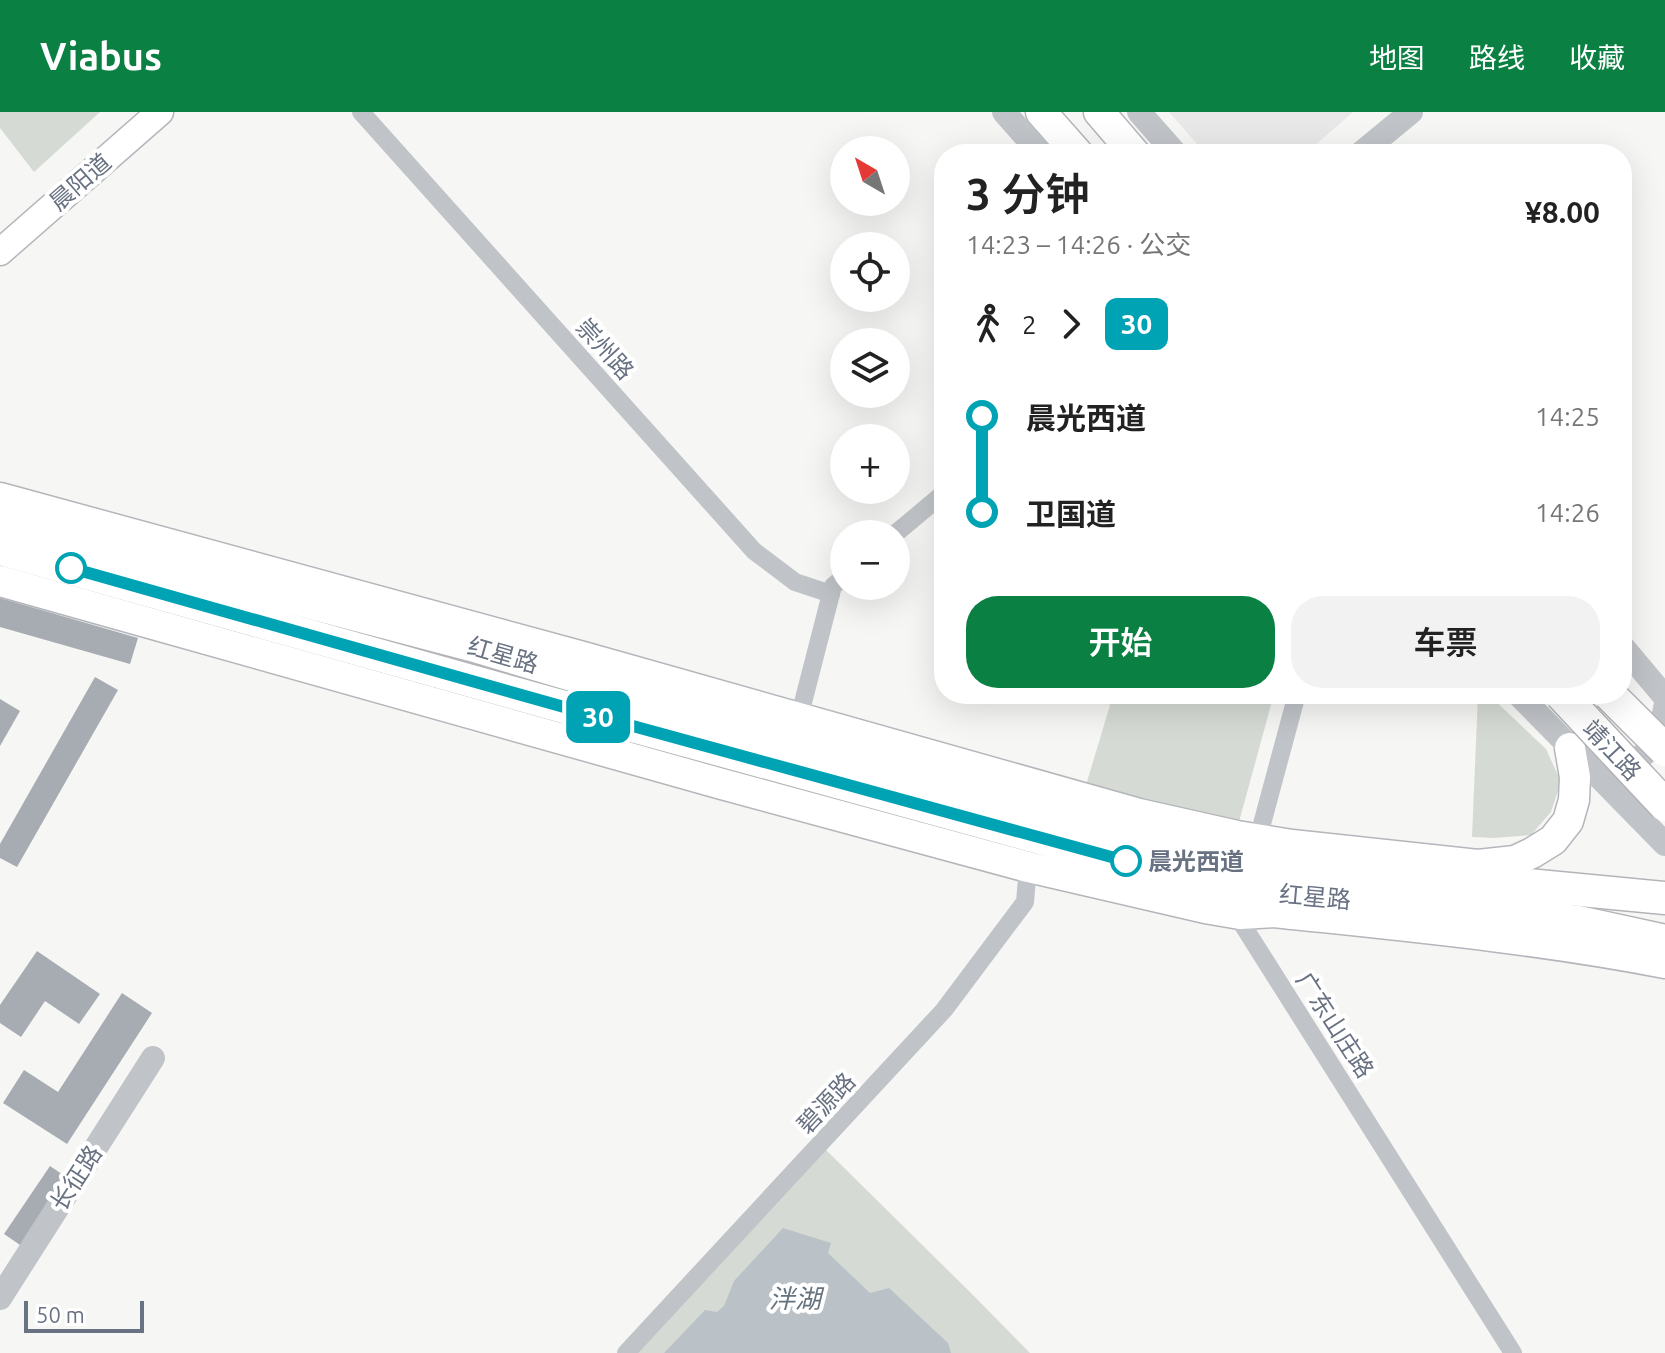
<!DOCTYPE html>
<html lang="zh">
<meta charset="utf-8">
<style>
body{margin:0;font-family:Ubuntu,"Noto Sans SC",sans-serif;background:#f2f2f2;color:#222;height:100vh;display:flex;flex-direction:column;font-size:30px;white-space:nowrap}
*{box-sizing:border-box;margin:0}
p{font-size:26px;color:#767676}
.icon{flex:none;width:44px;height:44px;fill:none;stroke:currentColor;stroke-width:2;stroke-linecap:round;stroke-linejoin:round}
.map{position:relative;flex:1;overflow:hidden}
.side{position:absolute;left:934px;top:32px;width:698px;height:560px;display:flex;flex-direction:column;background:#fff;border-radius:32px;box-shadow:0 8px 32px #0002}
.side>*{flex:none}
.badge{padding:0 16px;border-radius:12px;font-size:28px;line-height:52px}
.needle{width:52px;rotate:321deg}
.fabs{position:absolute;left:830px;top:24px;display:grid;gap:16px}
.fabs a{display:grid;place-items:center;width:80px;height:80px;border-radius:50%;background:#fff;box-shadow:0 8px 32px #0002;font-size:40px}
.scale{position:absolute;left:24px;bottom:20px;width:120px;box-sizing:border-box;padding-left:8px;border:4px solid #697282;border-top:0;font-size:22px;line-height:28px;white-space:nowrap;color:#697282;-webkit-text-stroke:6px #fff;paint-order:stroke}
.map>.badge{position:absolute;translate:-50% -50%;box-shadow:0 0 0 4px #fff}
.legs{display:flex;align-items:center;gap:12px;height:88px;padding:0 32px;font-size:26px}
.legs p{margin-inline-start:auto}
.overview{display:flex;align-items:center;justify-content:space-between;height:136px;padding:0 32px}
h1{font-size:44px;font-weight:600;line-height:60px}
.button{display:flex;gap:16px;margin-top:auto;padding:16px 32px}
.button a{flex:1;height:92px;border-radius:32px;background:#0b8043;color:#fff;font-size:32px;font-weight:600;line-height:92px;text-align:center}
.button a+a{background:#f2f2f2;color:#222}
ul{padding:0 32px;list-style:none}
li{display:flex;align-items:center;gap:28px;height:96px;font-size:30px}
li i{display:grid;place-items:center;width:12px;height:100%;margin:0 10px;background:currentColor}
li i::after{content:'';width:20px;height:20px;margin:-10px;border:6px solid;border-radius:50%;background:#fff}
li p{margin-inline-start:auto}
li:first-child i{background:linear-gradient(#0000 50%,currentColor 0)}
li:last-child i{background:linear-gradient(currentColor 50%,#0000 0)}
header{display:flex;align-items:center;gap:48px;box-sizing:border-box;height:112px;padding:0 40px;background:#0b8043;color:#fff}
header strong{font-size:38px}
nav{display:flex;gap:44px;margin-inline-start:auto;font-size:28px}
.map>svg:first-child{display:block}
.built{fill:#e7e8e7}
.green{fill:#d5dbd4}
.water{fill:#bac1c7}
.building{fill:#a7acb3}
.lines{fill:none;stroke-linecap:round;stroke-linejoin:round}
.secondary-casing{stroke:#b3b6bb;stroke-width:29}
.primary-casing{stroke:#b4b6bb;stroke-width:33}
.trunk-casing{stroke:#b2b4b8;stroke-width:35}
.minor{stroke:#c0c3c7;stroke-width:18}
.tertiary{stroke:#c0c3c7;stroke-width:24}
.secondary{stroke:#fff;stroke-width:26}
.primary{stroke:#fff;stroke-width:30}
.trunk{stroke:#fff;stroke-width:32}
.trunk-bridge-casing{stroke:#b2b4b8;stroke-width:35;stroke-linecap:butt}
.trunk-bridge{stroke:#fff;stroke-width:32}
.line-1-casing{stroke:#fff;stroke-width:18}
.line-1{stroke:#00a3b4;stroke-width:12}
.stop-1-dot{fill:#fff;stroke:#00a3b4;stroke-width:4}
.labels{text-anchor:middle;dominant-baseline:central;stroke-width:8;stroke-linejoin:round;paint-order:stroke}
.street-label{font-size:24px;fill:#697282;stroke:#fff}
.stop-label{font-size:24px;font-weight:bold;fill:#697282;stroke:#fff;text-anchor:start}
.water-label{font-size:26px;font-style:italic;fill:#65737e;stroke:#fff}
</style>
<header>
<strong>Viabus</strong>
<nav><a>地图</a><a>路线</a><a>收藏</a></nav>
</header>
<div class="map">
<svg width="1665" height="1241" viewBox="0 0 1665 1241">
<rect width="100%" height="100%" fill="#f6f7f4"/>
<path class="built" d="M1169 0H1353L1305 42H1206Z"/>
<g class="green">
<path d="M0 0H100L34 60 0 16Z"/>
<path d="M1101 582H1274L1239 710 1086 673 1110 593Z"/>
<path d="M1478 582H1488L1546 637 1561 670 1551 700 1531 723 1494 726 1472 725Z"/>
<path d="M823 1035 972 1182 1030 1241H633Z"/>
</g>
<path class="water" d="M783 1116 831 1131 828 1141 870 1181 889 1176 948 1231 951 1241H664L705 1198 717 1200 724 1194 734 1169Z"/>
<g class="building">
<path d="M0 486 138 526 130 552 0 515Z"/>
<path d="M95 565 118 578 17 755 0 746V732Z"/>
<path d="M0 587 20 599 0 634Z"/>
<path d="M37 839 100 882 79 912 45 889 21 925 0 911V893Z"/>
<path d="M122 881 152 901 67 1032 3 991 24 958 58 980Z"/>
<path d="M50 1054 69 1067 23 1135 4 1122Z"/>
</g>
<g class="lines">
<defs>
<path id="secondary" d="M0 140 160 0"/>
<g id="primary">
<path d="M1041 0 1078 42"/>
<path d="M1099 0 1135 42"/>
<path d="M0 386 583 545 1139 702 1237 724 1292 733 1478 753 1515 749 1532 741 1553 728 1568 709 1574 688 1575 665 1570 636"/>
<path d="M0 469 722 672 1028 755 1205 796 1240 802 1274 800C1405 814 1536 826 1665 851"/>
</g>
<g id="trunk">
<path d="M0 409 471 533 943 673 1219 746 1290 757 1465 767 1665 786"/>
<path d="M0 437 589 602 1175 763 1246 778 1291 784 1493 798 1578 810 1665 829"/>
</g>
</defs>
<use href="#secondary" class="secondary-casing"/>
<use href="#primary" class="primary-casing"/>
<use href="#trunk" class="trunk-casing"/>
<g class="minor">
<path d="M361 0 754 439 795 470 831 482"/>
<path d="M895 422 944 381"/>
<path d="M799 606 833 474 844 465"/>
<path d="M1256 734 1297 582"/>
<path d="M1242 794 1240 802 1244 815 1513 1241"/>
<path d="M626 1241 944 898 1025 790 1028 755"/>
</g>
<g class="tertiary">
<path d="M1004 0 1041 42"/>
<path d="M1139 0 1176 42"/>
<path d="M1360 42 1411 0"/>
<path d="M1622 534 1665 585"/>
<path d="M1518 582 1665 732"/>
<path d="M1616 661C1645 648 1661 627 1665 596"/>
<path d="M0 1186 153 946"/>
</g>
<use href="#secondary" class="secondary"/>
<use href="#primary" class="primary"/>
<use href="#trunk" class="trunk"/>
<defs>
<g id="trunk-bridge">
<path d="M1561 582 1665 693"/>
<path d="M1609 582 1665 638"/>
</g>
</defs>
<use href="#trunk-bridge" class="trunk-bridge-casing"/>
<use href="#trunk-bridge" class="trunk-bridge"/>
</g>
<g class="lines">
<defs>
<path id="line-1" d="M71 456 589 602 1126 749"/>
</defs>
<use href="#line-1" class="line-1-casing"/>
<use href="#line-1" class="line-1"/>
</g>
<g class="stop-1-dot">
<circle cx="71" cy="456" r="14"/>
<circle cx="1126" cy="749" r="14"/>
</g>
<g class="labels">
<g class="street-label">
<text transform="translate(80 70) rotate(-41)">晨阳道</text>
<text transform="translate(605 237) rotate(48)">崇州路</text>
<text transform="translate(503 543) rotate(16)">红星路</text>
<text transform="translate(1612 638) rotate(47)">靖江路</text>
<text transform="translate(1315 785) rotate(5)">红星路</text>
<text transform="translate(1335 913) rotate(57)">广东山庄路</text>
<text transform="translate(826 991) rotate(-47)">碧源路</text>
<text transform="translate(76 1066) rotate(-57)">长征路</text>
</g>
<g class="stop-label">
<text x="1148" y="749">晨光西道</text>
</g>
<g class="water-label">
<text x="795" y="1186">泮湖</text>
</g>
</g>
</svg>
<div class="fabs">
<a><svg class="needle" viewBox="-14 -14 28 28"><path d="M0-13l5 13h-10z" fill="#e53935"/><path d="M0 13l5-13h-10z" fill="#767676"/></svg></a>
<a><svg class="icon" aria-label="locate" viewBox="0 0 24 24"><circle cx="12" cy="12" r="6"/><path d="M12 2v4M12 18v4M2 12h4M18 12h4"/></svg></a>
<a><svg class="icon" aria-label="layers" viewBox="0 0 24 24"><path d="M12 4l9 5-9 5-9-5zM3 14l9 5 9-5"/></svg></a>
<a>+</a>
<a>−</a>
</div>
<div class="scale">50 m</div>
<b class="badge" style="left:598px;top:605px;background:#00a3b4;color:#fff">30</b>
<section class="side">
<div class="overview"><div><h1>3 分钟</h1><p>14:23 – 14:26 · 公交</p></div><b>¥8.00</b></div>
<div class="legs"><svg class="icon" aria-label="walk" viewBox="0 0 24 24"><circle cx="13" cy="4" r="2"/><path d="M13 8l-2 6 4 7M11 14l-3 7M7 12l3-4h3l4 4"/></svg>2<svg class="icon" aria-label="forward" viewBox="0 0 24 24"><path d="M9 5l7 7-7 7"/></svg><b class="badge" style="background:#00a3b4;color:#fff">30</b></div>
<ul>
<li><i style="color:#00a3b4"></i><b>晨光西道</b><p>14:25</p></li>
<li><i style="color:#00a3b4"></i><b>卫国道</b><p>14:26</p></li>
</ul>
<div class="button"><a>开始</a><a>车票</a></div>
</section>
</div>
